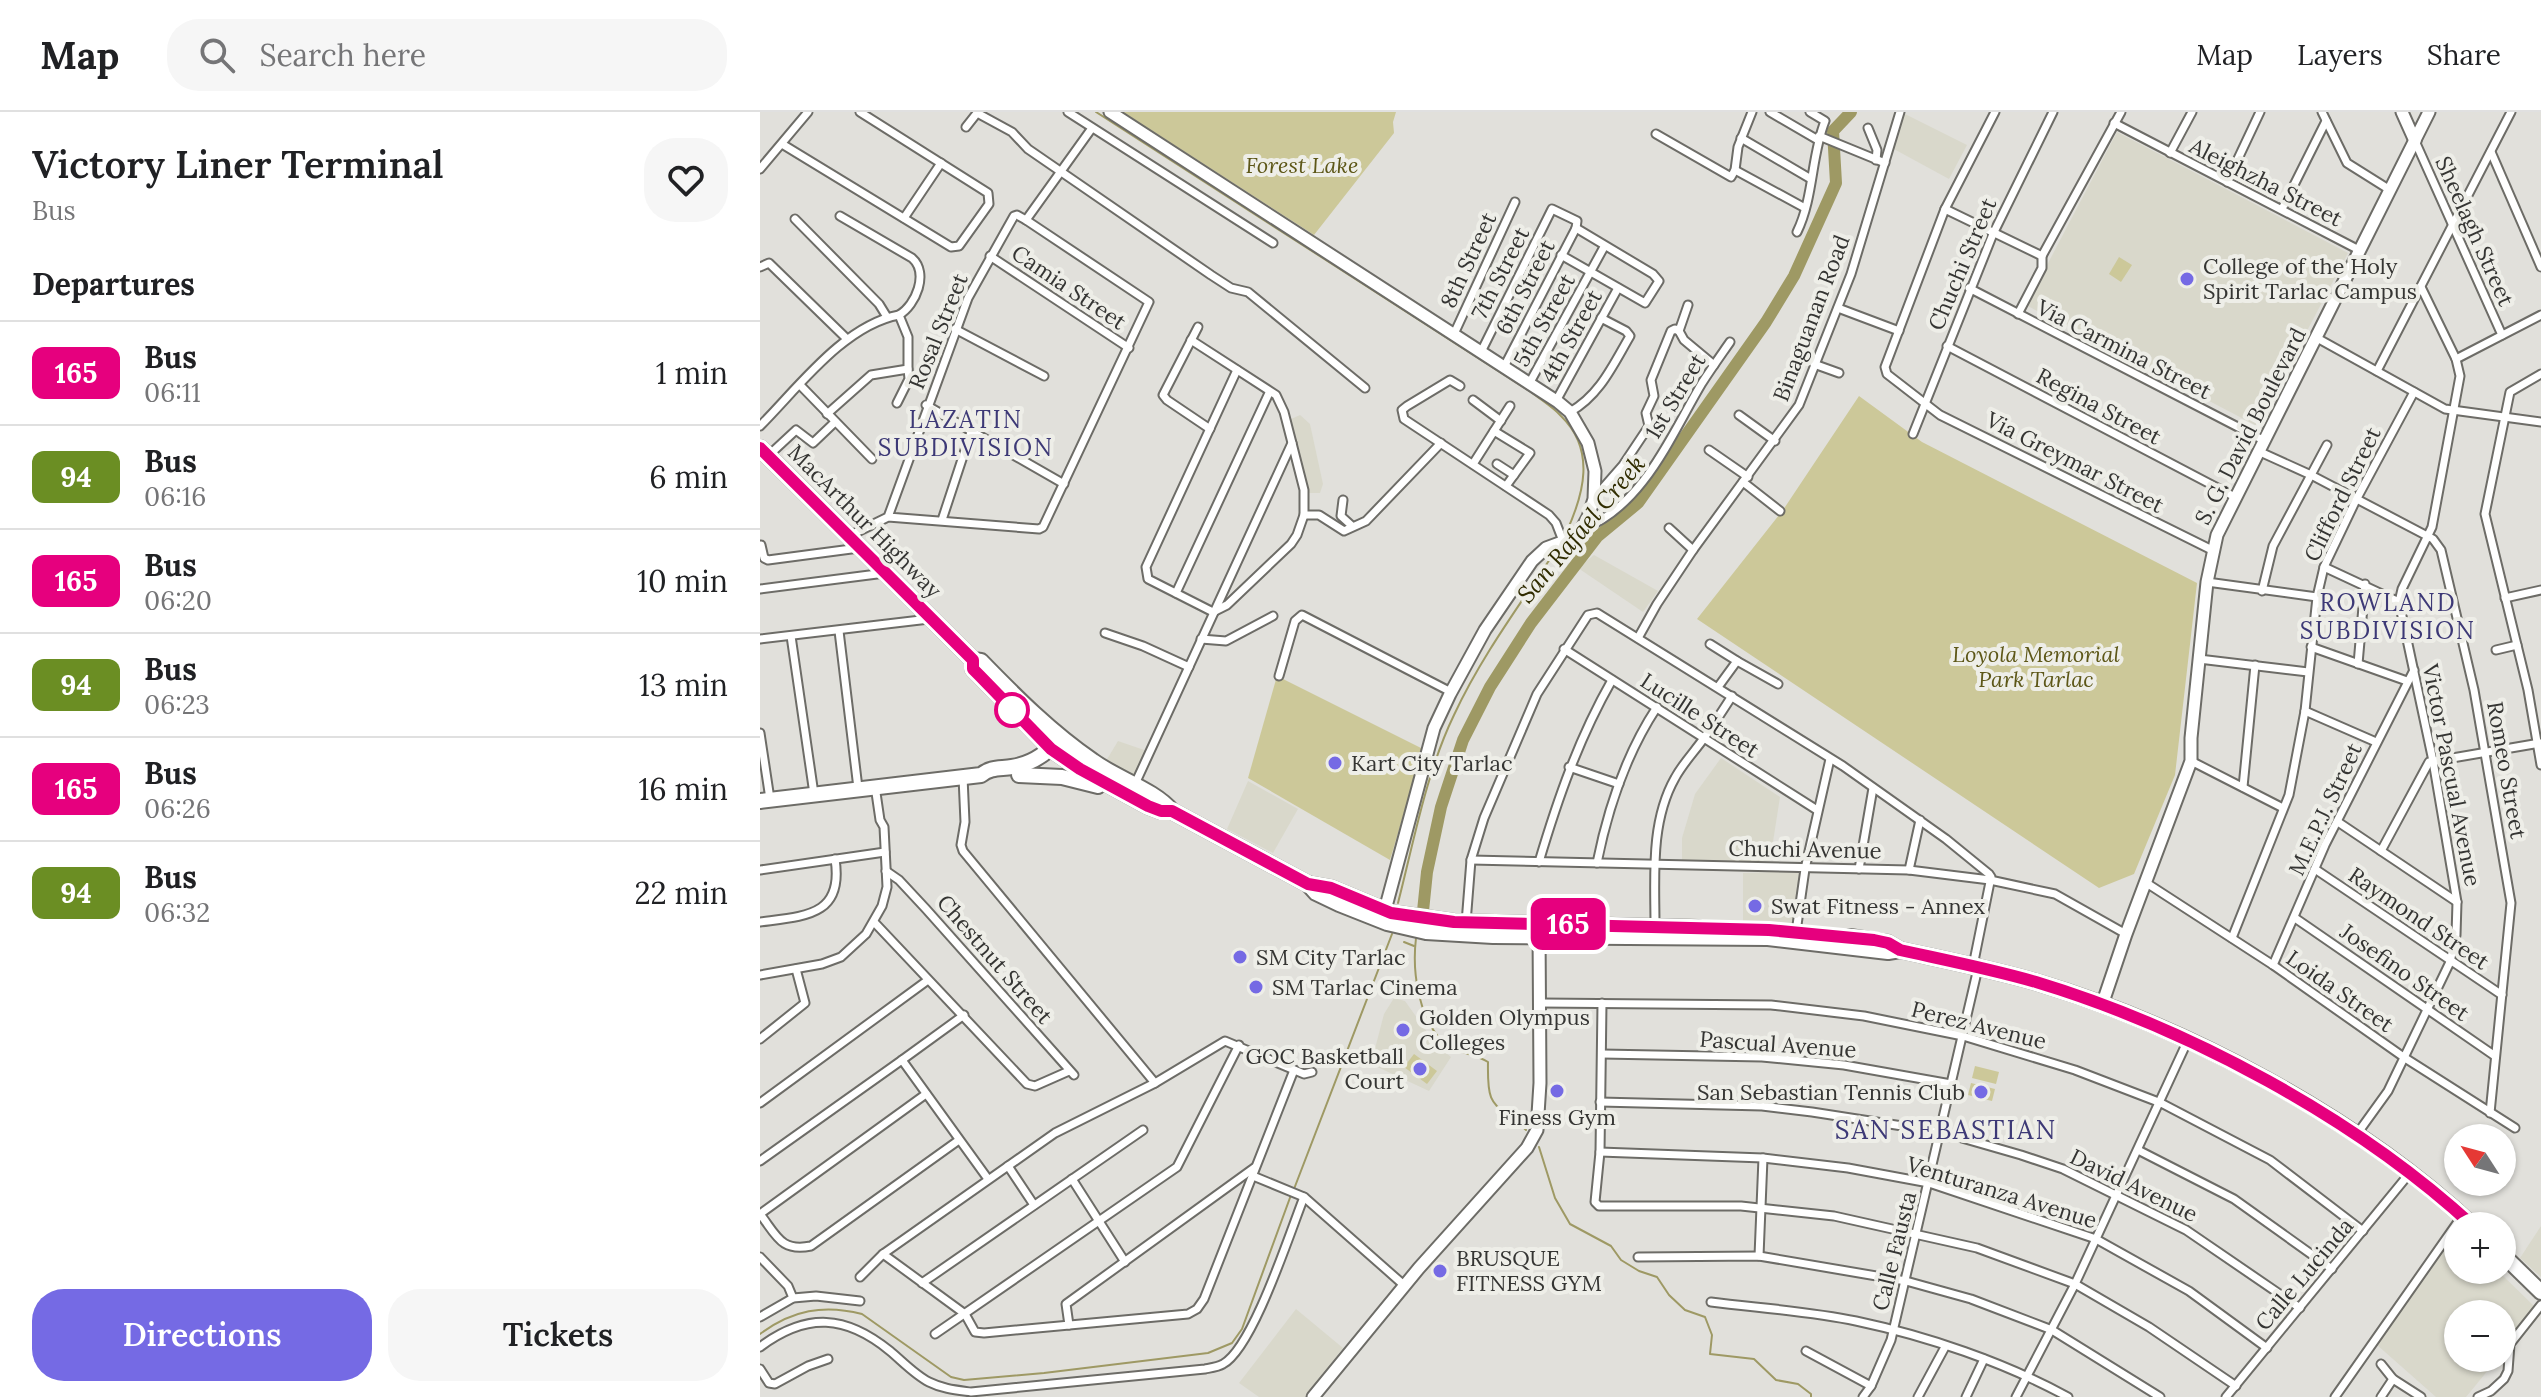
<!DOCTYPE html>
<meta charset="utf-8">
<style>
body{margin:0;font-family:Lora,serif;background:#f6f6f6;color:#202124;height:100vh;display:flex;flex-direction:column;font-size:30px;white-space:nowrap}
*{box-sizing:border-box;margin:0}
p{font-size:26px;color:#757577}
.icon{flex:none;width:44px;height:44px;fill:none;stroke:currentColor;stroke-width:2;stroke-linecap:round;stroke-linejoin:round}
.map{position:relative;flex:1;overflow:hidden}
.details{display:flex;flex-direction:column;background:#fff;width:760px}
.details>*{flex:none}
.badge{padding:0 16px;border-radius:12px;font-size:28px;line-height:52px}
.needle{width:52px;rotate:306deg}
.buttons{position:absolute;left:1684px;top:1012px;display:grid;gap:16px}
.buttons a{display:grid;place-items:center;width:72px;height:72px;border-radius:50%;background:#fff;box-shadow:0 2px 6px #0004;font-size:40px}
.map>.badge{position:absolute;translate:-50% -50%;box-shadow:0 0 0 4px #fff}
h2{padding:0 32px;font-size:30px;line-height:72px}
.round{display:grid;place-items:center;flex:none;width:84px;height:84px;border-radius:32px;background:#f6f6f6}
.overview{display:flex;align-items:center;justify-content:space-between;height:136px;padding:0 32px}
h1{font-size:38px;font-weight:600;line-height:60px}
.primary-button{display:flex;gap:16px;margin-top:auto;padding:16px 32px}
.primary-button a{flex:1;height:92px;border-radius:32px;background:#756ae4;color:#fff;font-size:32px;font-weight:600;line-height:92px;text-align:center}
.primary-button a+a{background:#f6f6f6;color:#202124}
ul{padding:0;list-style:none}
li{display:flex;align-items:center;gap:24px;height:104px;padding:0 32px;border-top:2px solid #e0e0e0}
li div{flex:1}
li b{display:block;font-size:30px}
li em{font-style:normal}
li .badge{min-width:88px;font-weight:700;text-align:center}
header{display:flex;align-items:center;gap:48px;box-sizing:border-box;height:112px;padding:0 40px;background:#fff;border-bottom:2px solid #e0e0e0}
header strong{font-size:38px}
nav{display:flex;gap:44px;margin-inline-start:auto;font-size:28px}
.search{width:560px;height:72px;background:#f6f6f6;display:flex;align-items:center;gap:20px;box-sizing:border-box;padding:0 28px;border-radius:32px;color:#757577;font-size:30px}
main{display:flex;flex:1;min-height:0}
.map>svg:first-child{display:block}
.built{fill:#d9d8cb}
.green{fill:#ccc899}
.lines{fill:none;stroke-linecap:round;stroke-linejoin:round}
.stream{stroke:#9e9964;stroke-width:2}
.river{stroke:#9e9964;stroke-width:12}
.street-casing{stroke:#6d6c67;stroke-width:11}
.secondary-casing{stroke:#6d6c67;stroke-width:15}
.highway-casing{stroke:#6d6c67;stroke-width:18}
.street{stroke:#fff;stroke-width:7}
.secondary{stroke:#fff;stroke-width:11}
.highway{stroke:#fff;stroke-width:14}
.line-casing{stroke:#fff;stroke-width:18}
.line{stroke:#e6007e;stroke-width:12}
.poi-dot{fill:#756ae4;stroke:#eeeee8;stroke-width:3}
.stop-dot{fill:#fff;stroke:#e6007e;stroke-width:4}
.labels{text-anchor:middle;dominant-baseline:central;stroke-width:8;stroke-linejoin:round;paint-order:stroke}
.park-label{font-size:22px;font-style:italic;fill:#5d5718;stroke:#eeeee8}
.street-label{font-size:22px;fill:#353533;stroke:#eeeee8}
.poi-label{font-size:22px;fill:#353533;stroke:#eeeee8;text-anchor:start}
.neighbourhood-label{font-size:24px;letter-spacing:2px;fill:#3d3976;stroke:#eeeee8}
.water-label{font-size:24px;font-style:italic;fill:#302c00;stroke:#eeeee8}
.quarter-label{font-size:26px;letter-spacing:2px;fill:#3d3976;stroke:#eeeee8}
</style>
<header>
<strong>Map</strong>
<div class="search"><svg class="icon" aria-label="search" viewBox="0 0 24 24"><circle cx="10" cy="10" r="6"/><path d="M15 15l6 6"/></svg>Search here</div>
<nav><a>Map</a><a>Layers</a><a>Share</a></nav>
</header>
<main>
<section class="details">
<div class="overview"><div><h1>Victory Liner Terminal</h1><p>Bus</p></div><a class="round"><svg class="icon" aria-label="heart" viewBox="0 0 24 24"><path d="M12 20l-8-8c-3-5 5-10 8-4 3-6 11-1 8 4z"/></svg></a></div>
<h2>Departures</h2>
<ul>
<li><span class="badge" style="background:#e6007e;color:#fff">165</span><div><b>Bus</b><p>06:11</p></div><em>1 min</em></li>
<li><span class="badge" style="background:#6b8e23;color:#fff">94</span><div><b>Bus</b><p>06:16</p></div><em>6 min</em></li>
<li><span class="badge" style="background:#e6007e;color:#fff">165</span><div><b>Bus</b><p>06:20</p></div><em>10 min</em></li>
<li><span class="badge" style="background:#6b8e23;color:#fff">94</span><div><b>Bus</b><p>06:23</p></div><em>13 min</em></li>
<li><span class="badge" style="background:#e6007e;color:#fff">165</span><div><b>Bus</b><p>06:26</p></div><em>16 min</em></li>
<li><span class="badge" style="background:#6b8e23;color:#fff">94</span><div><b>Bus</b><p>06:32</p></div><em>22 min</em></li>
</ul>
<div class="primary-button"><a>Directions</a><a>Tickets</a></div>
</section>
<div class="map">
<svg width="1781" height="1285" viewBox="0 0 1781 1285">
<rect width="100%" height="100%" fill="#e1e0db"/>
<g class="built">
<path d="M1141 0 1207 33 1189 67 1132 36Z"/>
<path d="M1357 20 1588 141 1497 314 1266 193Z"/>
<path d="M540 303 550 312 563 372 560 381H548L529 308Z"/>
<path d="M834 443 898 479 883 500 818 456Z"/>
<path d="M358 629 387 639 375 667 346 649Z"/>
<path d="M961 646 1020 685 1010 749H922V726L935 682Z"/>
<path d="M488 669 538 697 513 741 467 717Z"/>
<path d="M1039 759 1036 813H983V761Z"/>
<path d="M634 886 645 889 677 934 691 945 669 979 611 952 624 902Z"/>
<path d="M1781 1114V1165L1760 1146Z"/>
<path d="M1697 1120 1698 1158H1737L1777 1197 1742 1241V1202H1698V1246H1738L1706 1285H1676L1616 1232Z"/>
<path d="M536 1197 583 1236 546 1285H499L479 1271Z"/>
</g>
<g class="green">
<path d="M363 0H636L633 10 634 21 554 123Z"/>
<path d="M1359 145 1372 153 1361 170 1349 162Z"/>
<path d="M1099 284 1162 330 1437 471 1415 663 1374 762 1339 776 937 507 1023 398Z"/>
<path d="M517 564 663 637 630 748 488 666Z"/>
<path d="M654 942 677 959 667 972 644 955Z"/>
<path d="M1215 954 1239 960 1236 972 1212 966Z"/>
<path d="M1211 971 1235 977 1232 989 1208 983Z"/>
</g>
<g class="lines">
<g class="stream">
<path d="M336 0 771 280C781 288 793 295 801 304 836 338 824 382 806 421"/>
<path d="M638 791C654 729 666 661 694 603 721 545 759 494 794 441"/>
<path d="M656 826C652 859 658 904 682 929 694 941 714 941 728 950 727 1000 734 988 766 1018"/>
<path d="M644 830 654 834"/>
<path d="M779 1035 795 1086 810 1112 851 1134 861 1148 879 1159 897 1165 909 1183 925 1198 945 1205 952 1223 950 1242 994 1247 1016 1268 1038 1272 1051 1282V1285"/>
<path d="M534 1077 632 822"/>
<path d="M0 1222C32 1198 64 1192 102 1202L191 1265 204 1268 284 1261 448 1241 472 1231 482 1217 531 1083"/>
</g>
<path class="river" d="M663 799 667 760 681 695 703 628 730 575 771 511 837 425 878 391 1006 210 1034 164 1076 71 1073 19 1091 0"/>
<defs>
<g id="street">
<path d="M308 0 513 131"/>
<path d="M1010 0 1058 28"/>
<path d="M1235 0 1185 97 1125 255 1127 262 1180 303 1452 438"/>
<path d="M1562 0 1587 51 1630 78"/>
<path d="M1354 11 1599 138"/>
<path d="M206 15 217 1 252 20 268 37 451 163 471 176 488 180 605 276"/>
<path d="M1108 16 1117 38 1116 48"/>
<path d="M896 22 971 65 975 58 978 35 992 0"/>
<path d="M1059 24 1125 51"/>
<path d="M981 26 1051 67"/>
<path d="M1655 29 1742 223"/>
<path d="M22 32 191 135 199 134 229 92 228 81 100 0"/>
<path d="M1731 40 1781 155"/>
<path d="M1410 41 1432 0"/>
<path d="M0 57 48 0"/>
<path d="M975 58 1045 96"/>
<path d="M1467 70 1500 0"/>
<path d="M1185 97 1282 144"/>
<path d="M1522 97 1566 9"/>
<path d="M144 106 181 51"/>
<path d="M35 107 119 192 127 205"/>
<path d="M266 108 332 16"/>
<path d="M1037 120C1054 85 1051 44 1065 9L1050 0"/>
<path d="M801 143 885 191 899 169 893 162 816 116"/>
<path d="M230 144 369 236"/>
<path d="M0 155 9 151 86 226"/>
<path d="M1209 176 1503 328"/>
<path d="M1078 196 1139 219"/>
<path d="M1258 202 1282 156V144L1361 0"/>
<path d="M438 215 403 283 407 288 450 317"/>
<path d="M195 217 284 264"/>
<path d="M919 219 928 193"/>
<path d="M694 222 755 90"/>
<path d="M1557 226 1685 297 1781 310"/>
<path d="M1187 234 1475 385"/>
<path d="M721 240 792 97 817 109 816 116 744 255"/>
<path d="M1696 247 1781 203"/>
<path d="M1054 252 1079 261"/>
<path d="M477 258 386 455 388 467 453 500 467 493 531 432 537 423 544 403V378L532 331"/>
<path d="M1617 259 1751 0"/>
<path d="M1781 262 1750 280 1725 402 1768 578 1781 653"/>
<path d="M769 272 844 135"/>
<path d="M41 274 112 347"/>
<path d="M700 274 690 268 647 294 642 298 644 307 789 403 796 411 803 429"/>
<path d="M713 288 741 309"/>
<path d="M796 289 858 176"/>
<path d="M137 291 149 267 148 257"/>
<path d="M166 293 304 372"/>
<path d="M810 300C840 283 853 253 870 224L866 219 841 206"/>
<path d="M67 302 111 263 148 257V225L139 203C156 193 169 161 152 146L80 104"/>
<path d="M979 303 1015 329"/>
<path d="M0 314C38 276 84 213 139 203"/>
<path d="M734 319 770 341 746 374"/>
<path d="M1153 322 1233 122 1293 0"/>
<path d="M949 338 988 365"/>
<path d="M1498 339 1551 363 1673 427 1681 438 1714 578 1751 791 1730 1001"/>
<path d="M8 344 36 318 53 331 75 310"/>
<path d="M713 352 750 294"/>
<path d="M737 352 754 363"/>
<path d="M983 370 1020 399"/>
<path d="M835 385 863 353 889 314 886 301 894 284 891 268 911 219 915 217 919 219 924 228 954 253"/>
<path d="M583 388 581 404 592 414"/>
<path d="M544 403H559L584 419 606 409 681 331"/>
<path d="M182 408 211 320"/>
<path d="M909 416 933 438"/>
<path d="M823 417C884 393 911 323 942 271 951 257 961 243 970 230"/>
<path d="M89 424 128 405 208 186 254 104 257 103 266 108 389 190 283 415 279 417 128 405"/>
<path d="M1 433 4 446 8 448 99 436"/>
<path d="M1564 455 1639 490"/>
<path d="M1447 470 1557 485"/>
<path d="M0 477 125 461"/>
<path d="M1502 479 1513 434 1567 333"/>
<path d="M416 481 509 281"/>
<path d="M1745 486 1781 478"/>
<path d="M79 519 98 676"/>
<path d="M345 521 383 534 429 555"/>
<path d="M31 524 54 682"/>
<path d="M878 526 897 492 933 438 1039 293 1091 162 1140 0"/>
<path d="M0 527 169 507"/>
<path d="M441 527 466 529 513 504"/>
<path d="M950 532 977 549 958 575"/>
<path d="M1551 535 1647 569"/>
<path d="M804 537 1057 698"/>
<path d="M1736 538 1757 533"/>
<path d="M1439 547 1548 560"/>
<path d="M977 549 1018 572"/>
<path d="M1598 552 1605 472"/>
<path d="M519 564 535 509 542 503 691 580"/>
<path d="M1545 599 1616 630"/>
<path d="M0 621 10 687"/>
<path d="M1431 649 1523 696"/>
<path d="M809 655 859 672"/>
<path d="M203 665 205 710 201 733 203 739 395 971 465 929 544 962 552 960"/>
<path d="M375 672 532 331 524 300 516 283 431 228"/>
<path d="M1483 675 1495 553"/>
<path d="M1578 710 1697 790"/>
<path d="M1621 739 1669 650 1780 631"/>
<path d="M711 748 1149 758 1230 768 1295 782 1366 822"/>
<path d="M779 750C798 686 819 626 852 568"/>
<path d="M837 751C848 696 866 642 897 595"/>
<path d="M1099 757 1113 676"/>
<path d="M1555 757 1742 883"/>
<path d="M0 758 125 740"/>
<path d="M1149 758 1160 708"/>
<path d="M126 759 139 768 166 797 314 963"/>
<path d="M1385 770 1513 853 1645 946 1755 1016"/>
<path d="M1535 806 1735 944"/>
<path d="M0 810C45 804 84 804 75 747"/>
<path d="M114 810 267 972 275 974 309 959"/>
<path d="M706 811 711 748 724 706 777 582 828 503 837 501 1083 654 1186 727 1229 762 1231 765 1213 854"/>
<path d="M895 813C895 765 890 710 915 666 923 651 935 639 944 626 954 612 963 598 972 584"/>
<path d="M1036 820 1045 757 1070 647"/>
<path d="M1472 826 1529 683 1545 599 1557 485 1564 455 1596 388 1654 280"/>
<path d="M1513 853 1565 733 1654 558"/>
<path d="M0 863 62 852 81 845 106 822 122 794 127 775 124 715 120 708 115 674"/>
<path d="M781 891 1011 893 1104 904 1203 924 1315 958 1401 991 1510 1048 1603 1119"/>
<path d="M842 891 840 1040 835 1090 839 1094H981L1074 1104 1217 1136 1315 1172 1389 1215 1476 1274"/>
<path d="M204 903 142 948 228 1067"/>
<path d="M0 927 45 891 36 857"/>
<path d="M842 942 1002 945 1084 953 1191 972"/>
<path d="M395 971 295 1021 123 1142 205 1202 215 1220 224 1221 428 1202 437 1197 444 1187 534 958"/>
<path d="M840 990 1002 994 1052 1000 1181 1020 1261 1043 1303 1057 1426 1118 1540 1196"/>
<path d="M0 991 168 868"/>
<path d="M1597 1022 1628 979 1690 850 1696 823 1697 790 1673 649 1639 490 1642 477 1672 415 1700 264 1696 247 1661 175"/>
<path d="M1378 1038 1474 1087 1572 1157"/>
<path d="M840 1040 1003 1046 1088 1056 1169 1071 1336 1127 1429 1179 1507 1236"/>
<path d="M0 1049 142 948"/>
<path d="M248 1054 274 1093"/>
<path d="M493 1064 544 1085 645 1174"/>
<path d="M312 1067 365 1150"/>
<path d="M0 1102C17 1124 21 1140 51 1134L199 1028"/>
<path d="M0 1102 166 982"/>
<path d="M999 1144 1003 1046"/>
<path d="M0 1145 28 1174 33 1186"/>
<path d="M878 1145 999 1144 1146 1169 1211 1187 1292 1218 1400 1285"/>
<path d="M100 1165 123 1142"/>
<path d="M162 1171 383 1018"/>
<path d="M951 1190C999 1196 1049 1199 1096 1209 1167 1224 1244 1250 1308 1285"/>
<path d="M0 1205 33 1186 56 1184 100 1189"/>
<path d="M309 1213 306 1192 494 1056"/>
<path d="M175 1222 417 1055 479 933"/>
<path d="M0 1235C47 1200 86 1203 130 1239 142 1249 155 1263 169 1270 183 1277 196 1278 211 1280L445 1257C450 1256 458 1255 463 1252 493 1236 530 1120 544 1085"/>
<path d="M1046 1239 1111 1274"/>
<path d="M1621 1252 1633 1267 1661 1285"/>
<path d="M0 1257 9 1271 15 1272 48 1254 68 1247"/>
<path d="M1103 1285 1111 1274 1131 1228 1218 856"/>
<path d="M1158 1285 1185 1235"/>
<path d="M1206 1285 1224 1247"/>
<path d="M1256 1285 1315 1172 1428 928"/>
<path d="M1466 1285 1649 1062"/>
<path d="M1575 1285 1702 1104"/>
<path d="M1621 1285 1633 1267"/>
<path d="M1718 1285 1731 1279 1744 1267 1748 1259 1750 1232 1781 1193"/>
</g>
<g id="secondary">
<path d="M350 0 798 290 810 300 828 331 835 359 834 387 828 405 821 418 805 429 786 436 772 449 725 518 690 582 674 616 625 798"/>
<path d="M1642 0 1655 29"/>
<path d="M1342 893 1366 822 1431 649V626L1447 470 1457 423 1669 0"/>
<path d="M553 1285 659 1156 767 1036 777 1018 780 971 779 817"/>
</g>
<g id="highway">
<path d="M0 336 213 548 221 549C256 585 291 620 333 649 356 666 395 678 412 699L548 772 556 781 579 792 627 811 666 820 733 824 1008 826 1128 840 1140 838"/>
<path d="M213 548V557L220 564 291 637 320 657 388 694 401 699H412"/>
<path d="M259 663 302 665 338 674"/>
<path d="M0 689 221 663C231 655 240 657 252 655 272 652 288 641 300 625"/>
<path d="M548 772 571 776 631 801 694 810 938 816"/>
<path d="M1090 825 1128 831 1140 838C1185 848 1231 857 1276 870 1427 915 1597 1006 1713 1114"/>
<path d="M1742 1142 1781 1180"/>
</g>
</defs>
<use href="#street" class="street-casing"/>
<use href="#secondary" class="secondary-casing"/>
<use href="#highway" class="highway-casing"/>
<use href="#street" class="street"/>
<use href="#secondary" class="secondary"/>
<use href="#highway" class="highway"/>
</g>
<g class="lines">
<defs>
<path id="line" d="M0 336 213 548V557L220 564 291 637 320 657 388 694 401 699H412L548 772 571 776 631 801 694 810 1009 818 1114 828 1128 831 1140 838C1185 848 1231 857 1276 870 1428 916 1596 1006 1713 1114"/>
</defs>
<use href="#line" class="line-casing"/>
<use href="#line" class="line"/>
</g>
<g class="poi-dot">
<circle cx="1427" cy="167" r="8"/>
<circle cx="575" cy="651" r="8"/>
<circle cx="995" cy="794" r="8"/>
<circle cx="480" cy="845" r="8"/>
<circle cx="496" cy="875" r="8"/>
<circle cx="643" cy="918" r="8"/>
<circle cx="660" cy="957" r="8"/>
<circle cx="797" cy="979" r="8"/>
<circle cx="1221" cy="980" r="8"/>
<circle cx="680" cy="1159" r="8"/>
</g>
<circle class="stop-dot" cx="252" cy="598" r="16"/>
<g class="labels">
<g class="park-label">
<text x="542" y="53">Forest Lake</text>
<text x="1276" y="542">Loyola Memorial<tspan x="1276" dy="25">Park Tarlac</tspan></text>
</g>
<g class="street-label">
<text transform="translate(1506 70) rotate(27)">Aleighzha Street</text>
<text transform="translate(1715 119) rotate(66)">Sheelagh Street</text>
<text transform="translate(708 148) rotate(-65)">8th Street</text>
<text transform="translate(1202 152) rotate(-67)">Chuchi Street</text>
<text transform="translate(740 161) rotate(-63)">7th Street</text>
<text transform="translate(309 175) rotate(34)">Camia Street</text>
<text transform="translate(765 175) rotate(-63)">6th Street</text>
<text transform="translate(1051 206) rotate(-69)">Binaguanan Road</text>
<text transform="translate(784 208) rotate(-61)">5th Street</text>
<text transform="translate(178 219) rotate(-68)">Rosal Street</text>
<text transform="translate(811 224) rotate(-61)">4th Street</text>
<text transform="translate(1364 237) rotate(27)">Via Carmina Street</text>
<text transform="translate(915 284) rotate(-59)">1st Street</text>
<text transform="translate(1339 294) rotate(28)">Regina Street</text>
<text transform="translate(1490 314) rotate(-63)">S. G. David Boulevard</text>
<text transform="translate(1315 350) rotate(27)">Via Greymar Street</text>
<text transform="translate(1582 382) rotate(-64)">Clifford Street</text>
<text transform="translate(105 409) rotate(45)">MacArthur Highway</text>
<text transform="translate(940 603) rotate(33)">Lucille Street</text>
<text transform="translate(1747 658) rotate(80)">Romeo Street</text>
<text transform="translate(1692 663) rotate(79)">Victor Pascual Avenue</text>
<text transform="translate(1565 697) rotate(-65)">M.E.P.J. Street</text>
<text transform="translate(1045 737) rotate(1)">Chuchi Avenue</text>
<text transform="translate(1659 806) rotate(34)">Raymond Street</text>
<text transform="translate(235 847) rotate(49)">Chestnut Street</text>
<text transform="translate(1645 860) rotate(35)">Josefino Street</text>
<text transform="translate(1580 879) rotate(35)">Loida Street</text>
<text transform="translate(1219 913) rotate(14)">Perez Avenue</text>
<text transform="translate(1018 932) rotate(4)">Pascual Avenue</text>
<text transform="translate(1374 1073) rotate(26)">David Avenue</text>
<text transform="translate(1242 1080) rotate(17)">Venturanza Avenue</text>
<text transform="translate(1134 1139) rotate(-76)">Calle Fausta</text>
<text transform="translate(1544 1162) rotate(-50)">Calle Lucinda</text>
</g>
<g class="poi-label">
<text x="1443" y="154">College of the Holy<tspan x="1443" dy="25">Spirit Tarlac Campus</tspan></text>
<text x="591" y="651">Kart City Tarlac</text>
<text x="1011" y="794">Swat Fitness - Annex</text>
<text x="496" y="845">SM City Tarlac</text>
<text x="512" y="875">SM Tarlac Cinema</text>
<text x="659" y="905">Golden Olympus<tspan x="659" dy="25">Colleges</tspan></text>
<text x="644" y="944" text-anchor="end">GOC Basketball<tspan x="644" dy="25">Court</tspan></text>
<text x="1205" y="980" text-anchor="end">San Sebastian Tennis Club</text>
<text x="797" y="1005" text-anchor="middle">Finess Gym</text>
<text x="696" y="1146">BRUSQUE<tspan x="696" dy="25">FITNESS GYM</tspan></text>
</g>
<g class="neighbourhood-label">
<text x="206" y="307">LAZATIN<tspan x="206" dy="28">SUBDIVISION</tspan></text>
<text x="1628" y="490">ROWLAND<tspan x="1628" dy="28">SUBDIVISION</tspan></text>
</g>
<g class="water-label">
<text transform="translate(821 417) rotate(-50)">San Rafael Creek</text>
</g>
<g class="quarter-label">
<text x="1186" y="1017">SAN SEBASTIAN</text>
</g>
</g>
</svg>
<div class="buttons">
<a><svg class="needle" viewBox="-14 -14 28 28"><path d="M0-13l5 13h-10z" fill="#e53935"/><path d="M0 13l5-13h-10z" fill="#757577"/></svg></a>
<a>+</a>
<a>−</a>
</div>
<b class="badge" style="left:808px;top:812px;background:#e6007e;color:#fff">165</b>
</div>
</main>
